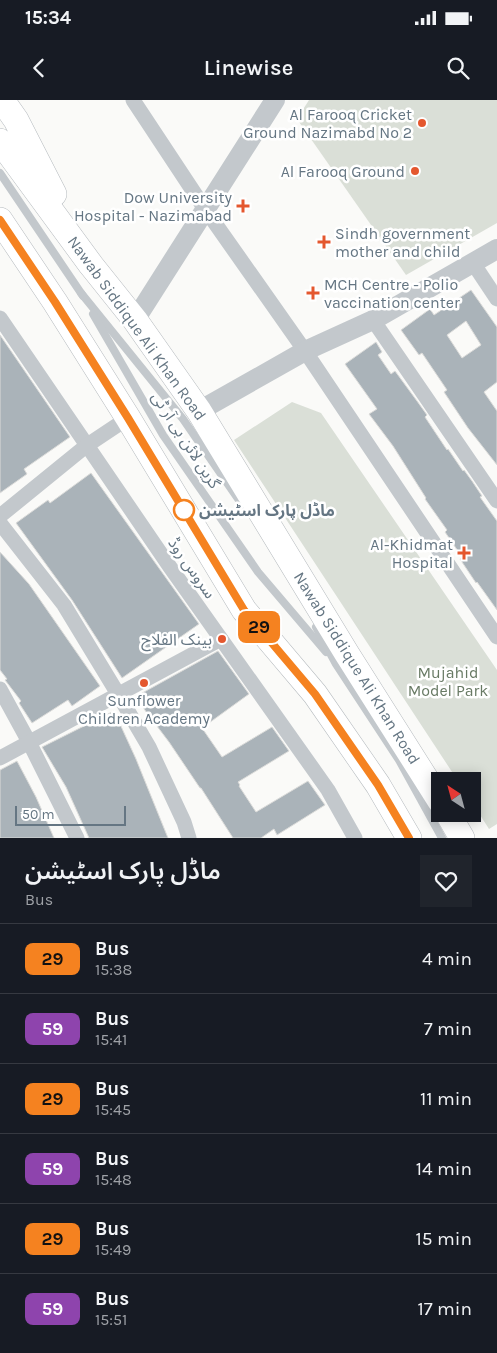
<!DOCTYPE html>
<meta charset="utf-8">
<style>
body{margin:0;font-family:Karla,"Noto Sans Arabic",sans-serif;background:#20242c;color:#f1f3f6;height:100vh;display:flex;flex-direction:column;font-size:19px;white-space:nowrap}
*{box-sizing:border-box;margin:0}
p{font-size:16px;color:#9ea1a6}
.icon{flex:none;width:28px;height:28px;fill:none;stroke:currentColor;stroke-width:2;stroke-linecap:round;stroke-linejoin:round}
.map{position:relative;height:738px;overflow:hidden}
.side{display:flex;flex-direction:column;background:#171b24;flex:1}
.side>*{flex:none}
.badge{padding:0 10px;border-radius:8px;font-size:18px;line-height:32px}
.needle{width:32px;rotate:324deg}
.controls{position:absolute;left:431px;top:672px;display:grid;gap:10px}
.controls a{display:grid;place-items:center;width:50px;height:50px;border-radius:0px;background:#171b24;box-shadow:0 2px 12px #0003;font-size:25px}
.scale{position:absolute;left:15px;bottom:12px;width:111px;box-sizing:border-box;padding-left:5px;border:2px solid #657683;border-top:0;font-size:14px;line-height:18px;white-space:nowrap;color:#657683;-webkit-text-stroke:4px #fff;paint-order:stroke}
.map>.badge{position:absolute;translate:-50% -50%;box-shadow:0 0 0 2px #fff}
.round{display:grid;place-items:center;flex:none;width:52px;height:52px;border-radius:0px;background:#20242c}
.summary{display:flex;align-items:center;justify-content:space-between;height:85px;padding:0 25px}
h1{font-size:24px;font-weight:600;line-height:38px}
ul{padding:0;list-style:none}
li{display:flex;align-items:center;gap:15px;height:70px;padding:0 25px;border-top:1px solid #363941}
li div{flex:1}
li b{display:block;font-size:19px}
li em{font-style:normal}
li .badge{min-width:55px;font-weight:700;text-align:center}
.status{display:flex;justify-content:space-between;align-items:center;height:35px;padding:0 25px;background:#171b24;direction:ltr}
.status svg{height:14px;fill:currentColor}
header{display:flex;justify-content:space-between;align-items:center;height:65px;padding:0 25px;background:#171b24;font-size:22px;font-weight:600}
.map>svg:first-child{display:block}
.green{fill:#dadfd7}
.building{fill:#aab3b9;stroke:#dcdcda;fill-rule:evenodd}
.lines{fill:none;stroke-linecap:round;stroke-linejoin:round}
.primary-casing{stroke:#b5babe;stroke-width:26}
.service{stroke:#c3c8cc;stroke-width:8}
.minor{stroke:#c3c8cc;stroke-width:15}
.tertiary{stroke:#c3c8cc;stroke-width:20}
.primary{stroke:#fff;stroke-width:25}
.line-casing{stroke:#fff;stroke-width:11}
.line{stroke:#f58220;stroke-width:8}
.poi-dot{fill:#e4572e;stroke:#fff;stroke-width:2}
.stop-dot{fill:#fff;stroke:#f58220;stroke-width:2.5}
.labels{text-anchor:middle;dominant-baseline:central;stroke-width:5;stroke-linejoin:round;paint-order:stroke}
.poi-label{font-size:16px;fill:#657683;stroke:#fff;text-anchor:end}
.street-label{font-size:16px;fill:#657683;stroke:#fff}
.stop-label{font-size:16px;font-weight:bold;fill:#657683;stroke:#fff;text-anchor:start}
.park-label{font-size:16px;fill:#687a64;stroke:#fff}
</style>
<div class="status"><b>15:34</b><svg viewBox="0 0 49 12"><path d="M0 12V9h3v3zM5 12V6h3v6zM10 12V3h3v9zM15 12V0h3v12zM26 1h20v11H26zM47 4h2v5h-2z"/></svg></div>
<header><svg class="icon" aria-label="back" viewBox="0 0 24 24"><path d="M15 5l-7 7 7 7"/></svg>Linewise<svg class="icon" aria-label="search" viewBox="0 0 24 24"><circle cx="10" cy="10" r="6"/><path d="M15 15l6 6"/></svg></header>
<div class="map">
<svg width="497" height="738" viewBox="0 0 497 738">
<rect width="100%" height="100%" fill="#fafaf8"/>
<g class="green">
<path d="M309 0H497V123L406 175 297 19Z"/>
<path d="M292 302 321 313 497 570V724L489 729 473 704 472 681H458L234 340Z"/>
</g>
<g class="building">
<path d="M471 190 497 227V282L484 292 497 311V365L468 328 444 292 447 290 422 253 419 255 401 230 430 209 434 215ZM466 221 481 245 462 258 447 235Z"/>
<path d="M0 235 70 337 24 369 27 374 0 393Z"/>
<path d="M376 242 382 252 378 255 391 274 395 271 417 301 427 315 425 317 447 350 448 349 463 371 464 370 472 381 482 396 480 397 497 421V510L477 482 476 483 460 459 462 457 445 432 447 430 425 399 426 398 393 346 369 314 377 309 345 264Z"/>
<path d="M91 373 199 524 122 578 72 500 16 423 48 400 50 403Z"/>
<path d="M0 452 29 484 100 586 72 606 68 600 32 623 19 603 21 601 5 580 7 579 0 570Z"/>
<path d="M218 551 249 594 202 628 222 657 272 627 289 651 238 682 240 685 239 686 256 712 308 681 325 705 277 735 274 729 261 738H233L201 688H200L169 642 135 597Z"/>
<path d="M114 611 136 659 168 738H89L66 687 42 647Z"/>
<path d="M17 661 36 697 54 738H0V670Z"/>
</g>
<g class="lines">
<defs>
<g id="primary">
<path d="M2 0 16 20 54 94"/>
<path d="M0 41 91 165 135 220 199 311 347 554 440 701"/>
<path d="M0 120 55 202 128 318 244 510 315 594 378 685 409 738"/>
<path d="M448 714 462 738"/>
</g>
</defs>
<use href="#primary" class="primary-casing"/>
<g class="service">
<path d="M0 73 83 196"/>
<path d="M81 193 183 319 243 406"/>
<path d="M93 214 163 335 258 472 326 552"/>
<path d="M316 527 336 564 399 660 442 738"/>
</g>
<g class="minor">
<path d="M133 0 205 109 305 251 497 537"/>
<path d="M473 163 497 199"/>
<path d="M0 218 170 467 328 690 355 738"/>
<path d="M373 220 497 401"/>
<path d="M0 416 86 346 128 318"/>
<path d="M0 423 64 505 118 594 149 647 184 722 189 738"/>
<path d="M0 589 29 642 77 738"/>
<path d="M0 658 221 539"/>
</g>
<g class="tertiary">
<path d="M135 220 275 0"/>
<path d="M199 311 305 251 373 220 497 149"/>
</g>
<use href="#primary" class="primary"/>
</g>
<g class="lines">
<defs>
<path id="line" d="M0 120 55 202 128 318 244 510 315 594 378 685 409 738"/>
</defs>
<use href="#line" class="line-casing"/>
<use href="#line" class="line"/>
</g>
<g class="poi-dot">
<circle cx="422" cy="23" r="5"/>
<circle cx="415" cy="71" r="5"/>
<path d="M240.5 98.5h5v5h5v5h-5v5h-5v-5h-5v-5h5z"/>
<path d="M321.5 134.5h5v5h5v5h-5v5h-5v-5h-5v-5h5z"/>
<path d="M310.5 185.5h5v5h5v5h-5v5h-5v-5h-5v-5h5z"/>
<path d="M461.5 445.5h5v5h5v5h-5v5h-5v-5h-5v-5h5z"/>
<circle cx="222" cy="539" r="5"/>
<circle cx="144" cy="583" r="5"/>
</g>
<circle class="stop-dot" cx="184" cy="410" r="10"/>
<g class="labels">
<g class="poi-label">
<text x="412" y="14">Al Farooq Cricket<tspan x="412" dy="18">Ground Nazimabd No 2</tspan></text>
<text x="405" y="71">Al Farooq Ground</text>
<text x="232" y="97">Dow University<tspan x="232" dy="18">Hospital - Nazimabad</tspan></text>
<text x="335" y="133" text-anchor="start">Sindh government<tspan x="335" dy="18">mother and child</tspan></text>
<text x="324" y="184" text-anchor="start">MCH Centre - Polio<tspan x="324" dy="18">vaccination center</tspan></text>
<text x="453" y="444">Al-Khidmat<tspan x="453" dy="18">Hospital</tspan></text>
<text x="212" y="539">بینک الفلاح</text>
<text x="144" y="600" text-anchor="middle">Sunflower<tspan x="144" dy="18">Children Academy</tspan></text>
</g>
<g class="street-label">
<text transform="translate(137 228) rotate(54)">Nawab Siddique Ali Khan Road</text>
<text transform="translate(186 340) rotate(57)">گرین لائن بی آر ٹی</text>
<text transform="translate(192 468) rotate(55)">سروس روڈ</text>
<text transform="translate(357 568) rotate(58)">Nawab Siddique Ali Khan Road</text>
</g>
<g class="stop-label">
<text x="199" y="410">ماڈل پارک اسٹیشن</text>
</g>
<g class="park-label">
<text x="448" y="572">Mujahid<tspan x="448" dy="18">Model Park</tspan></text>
</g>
</g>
</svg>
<div class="controls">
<a><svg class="needle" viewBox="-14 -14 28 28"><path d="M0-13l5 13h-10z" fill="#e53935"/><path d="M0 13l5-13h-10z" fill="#9ea1a6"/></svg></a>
</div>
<div class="scale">50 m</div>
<b class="badge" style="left:259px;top:527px;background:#f58220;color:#111">29</b>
</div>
<section class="side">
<div class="summary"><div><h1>ماڈل پارک اسٹیشن</h1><p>Bus</p></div><a class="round"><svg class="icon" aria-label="heart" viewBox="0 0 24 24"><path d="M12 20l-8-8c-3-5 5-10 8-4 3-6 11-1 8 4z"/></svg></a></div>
<ul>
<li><span class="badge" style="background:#f58220;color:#111">29</span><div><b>Bus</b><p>15:38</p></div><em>4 min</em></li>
<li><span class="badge" style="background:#8e44ad;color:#fff">59</span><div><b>Bus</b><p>15:41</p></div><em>7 min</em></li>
<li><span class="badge" style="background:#f58220;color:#111">29</span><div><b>Bus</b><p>15:45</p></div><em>11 min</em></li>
<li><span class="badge" style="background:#8e44ad;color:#fff">59</span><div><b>Bus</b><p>15:48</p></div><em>14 min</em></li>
<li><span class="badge" style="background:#f58220;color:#111">29</span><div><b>Bus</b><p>15:49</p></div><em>15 min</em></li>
<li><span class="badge" style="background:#8e44ad;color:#fff">59</span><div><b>Bus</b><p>15:51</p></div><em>17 min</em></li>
</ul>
</section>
